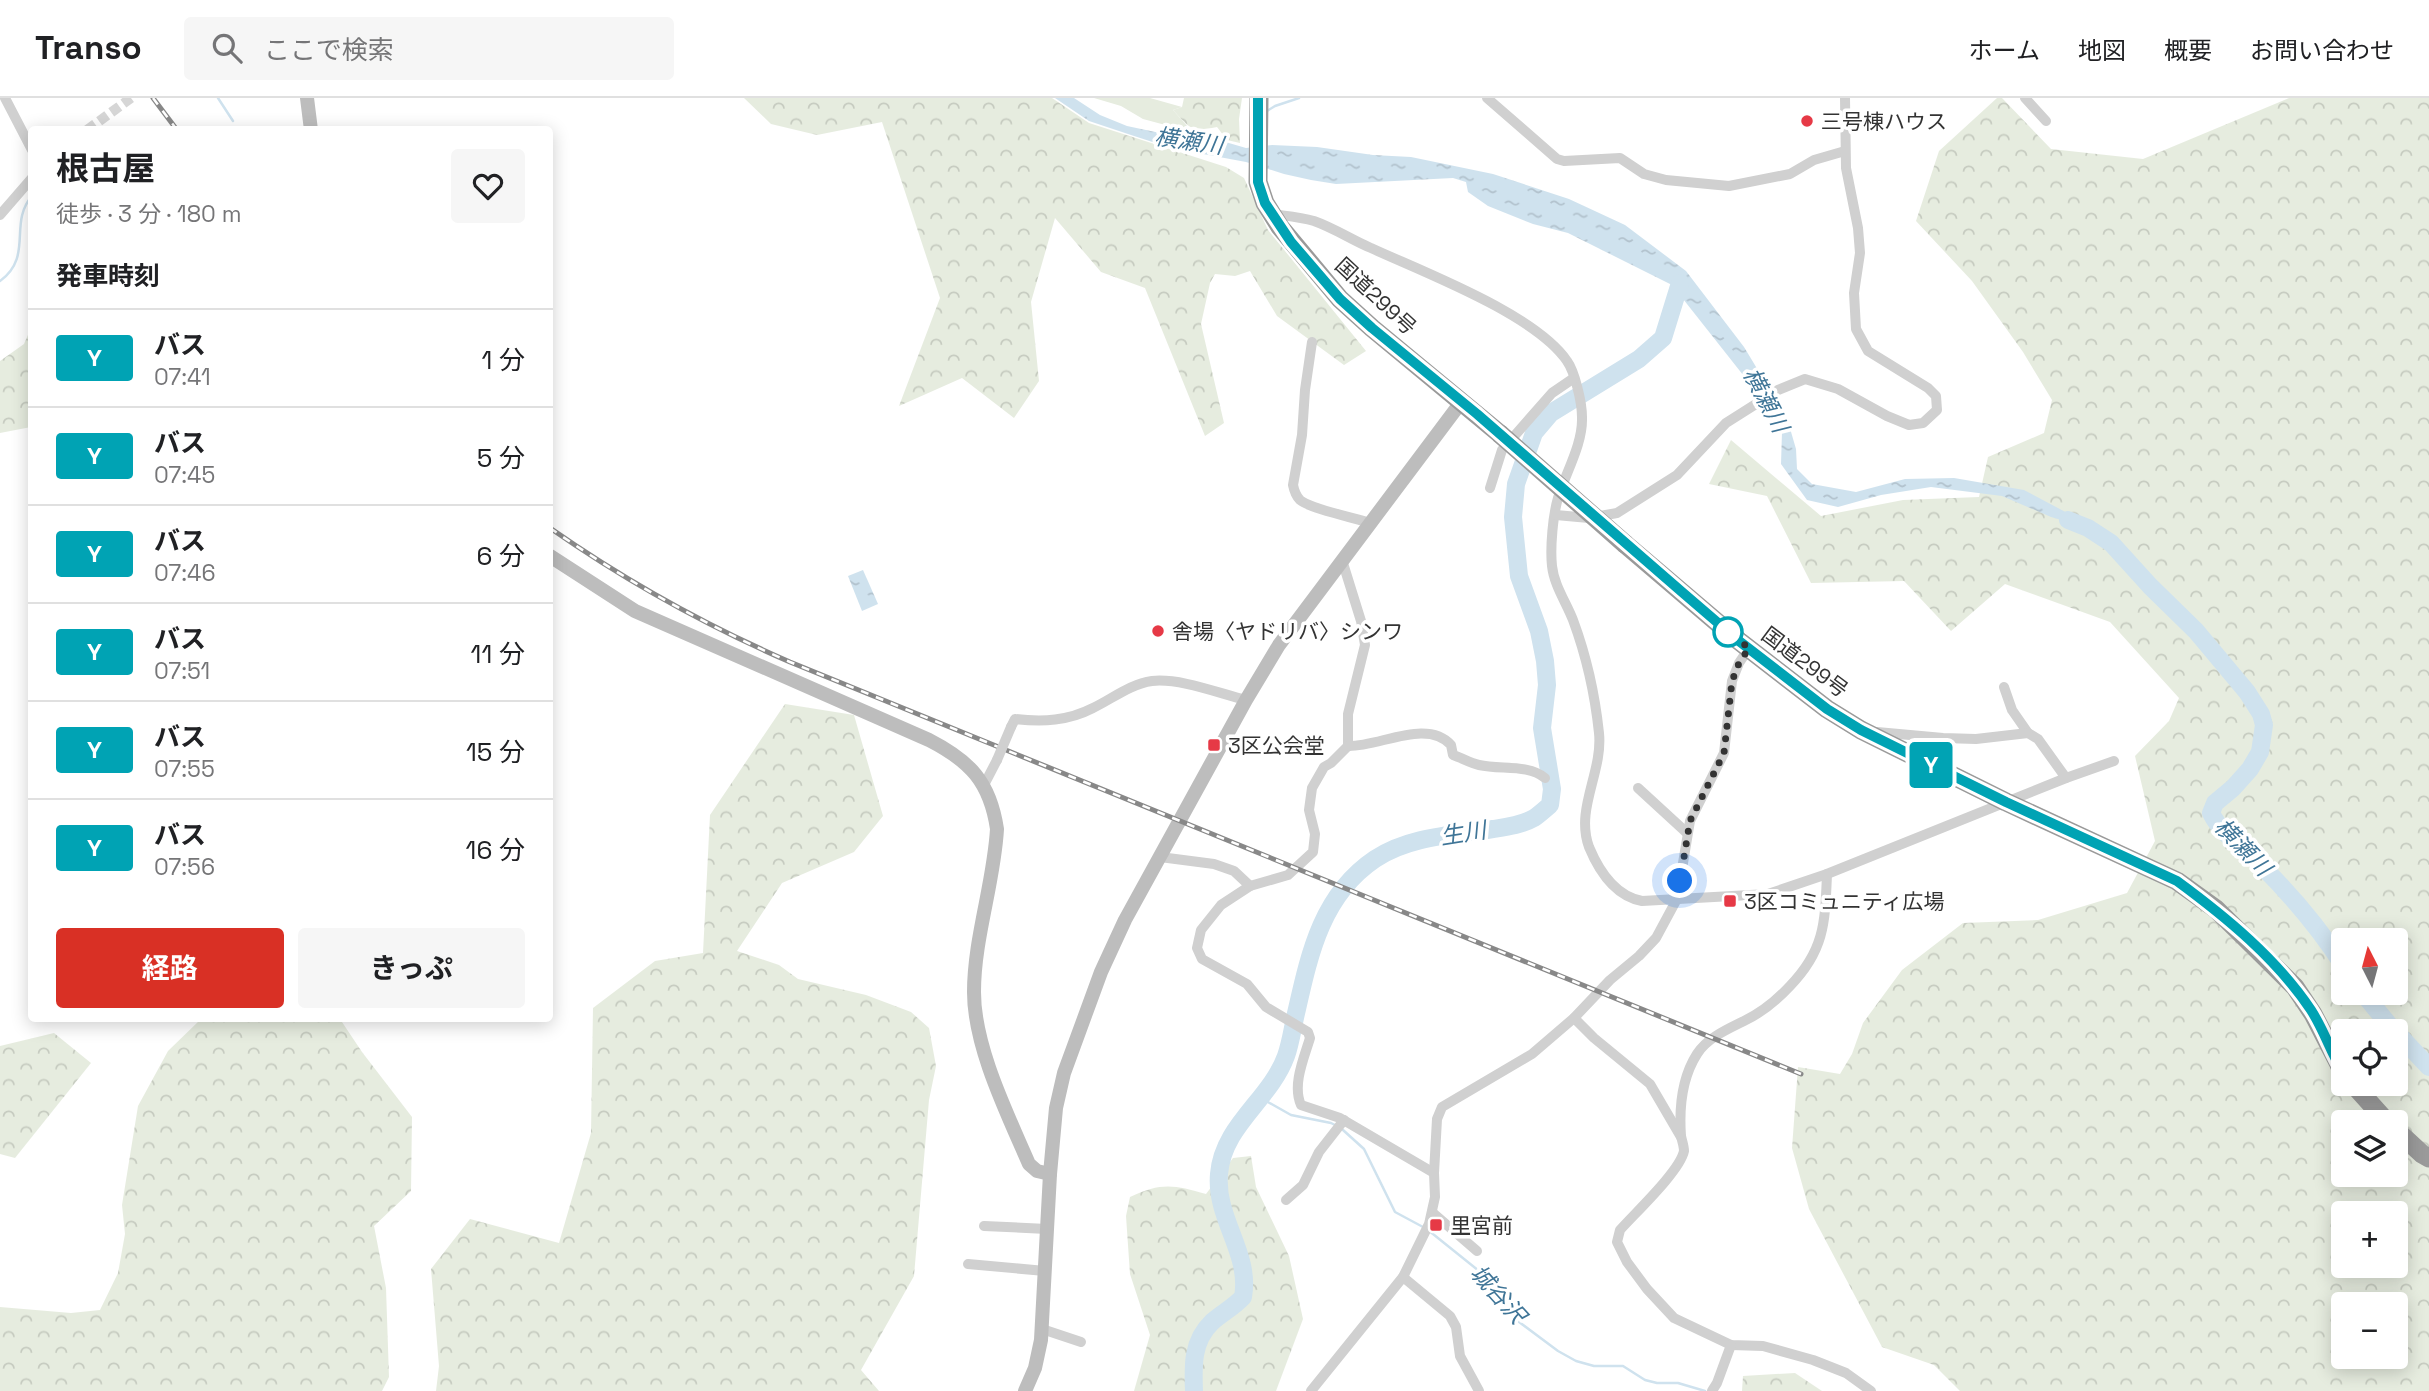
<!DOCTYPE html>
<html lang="ja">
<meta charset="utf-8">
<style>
body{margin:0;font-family:"Space Grotesk","Noto Sans JP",sans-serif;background:#f6f6f6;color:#202124;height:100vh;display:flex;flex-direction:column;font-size:26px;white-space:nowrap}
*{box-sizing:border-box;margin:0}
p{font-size:23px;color:#757577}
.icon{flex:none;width:38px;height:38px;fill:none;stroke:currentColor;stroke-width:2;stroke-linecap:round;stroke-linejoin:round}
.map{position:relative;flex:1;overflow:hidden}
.side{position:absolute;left:28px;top:28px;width:525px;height:896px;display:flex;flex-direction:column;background:#fff;border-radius:7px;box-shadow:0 4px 18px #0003}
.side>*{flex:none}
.badge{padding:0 14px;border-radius:5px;font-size:24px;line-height:46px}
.needle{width:46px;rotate:354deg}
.fabs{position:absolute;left:2331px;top:830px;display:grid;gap:14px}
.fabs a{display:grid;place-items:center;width:77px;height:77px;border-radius:7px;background:#fff;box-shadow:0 4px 18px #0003;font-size:35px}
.you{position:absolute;width:35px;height:35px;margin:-18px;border:5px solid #fff;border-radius:50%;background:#1a73e8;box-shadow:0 0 0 10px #1a73e833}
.map>.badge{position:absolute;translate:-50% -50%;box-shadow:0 0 0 4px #fff}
h2{padding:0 28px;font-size:26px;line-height:63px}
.round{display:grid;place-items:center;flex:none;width:74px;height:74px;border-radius:7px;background:#f6f6f6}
.head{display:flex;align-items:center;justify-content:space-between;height:119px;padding:0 28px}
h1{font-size:33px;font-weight:700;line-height:52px}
.cta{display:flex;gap:14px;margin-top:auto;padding:14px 28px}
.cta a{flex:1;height:80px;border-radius:7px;background:#d93025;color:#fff;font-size:28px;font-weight:700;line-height:80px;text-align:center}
.cta a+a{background:#f6f6f6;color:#202124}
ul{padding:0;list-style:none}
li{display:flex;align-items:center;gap:21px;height:98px;padding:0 28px;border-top:2px solid #e0e0e0}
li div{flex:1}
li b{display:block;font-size:26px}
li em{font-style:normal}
li .badge{min-width:77px;font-weight:700;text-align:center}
header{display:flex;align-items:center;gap:42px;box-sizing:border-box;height:98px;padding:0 35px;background:#fff;border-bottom:2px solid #e0e0e0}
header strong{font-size:33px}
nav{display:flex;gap:38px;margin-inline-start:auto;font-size:24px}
.search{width:490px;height:63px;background:#f6f6f6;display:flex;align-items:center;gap:18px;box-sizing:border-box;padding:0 24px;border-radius:7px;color:#757577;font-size:26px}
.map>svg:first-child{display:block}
.green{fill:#e6ecdf}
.forest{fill:url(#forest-crowns);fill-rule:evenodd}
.water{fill:url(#water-ripples)}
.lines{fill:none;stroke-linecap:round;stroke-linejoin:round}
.stream{stroke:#cfe2ee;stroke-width:2.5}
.river{stroke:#cfe2ee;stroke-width:18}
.street-tunnel{stroke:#d6d6d6;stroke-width:10;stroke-dasharray:10 5;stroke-linecap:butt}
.street{stroke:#d0d0d0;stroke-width:10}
.secondary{stroke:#bdbdbd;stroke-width:14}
.highway{stroke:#9a9a9a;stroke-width:19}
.rail-casing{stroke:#888;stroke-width:5}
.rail{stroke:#fff;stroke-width:2.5;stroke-dasharray:8;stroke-linecap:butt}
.street-bridge{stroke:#d0d0d0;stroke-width:10}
.highway-bridge{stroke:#9a9a9a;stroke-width:19}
.line-casing{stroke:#fff;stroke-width:16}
.line{stroke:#00a3b4;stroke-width:10}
.walk{stroke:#333;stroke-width:7;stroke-dasharray:0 12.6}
.poi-dot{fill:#e63946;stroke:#fff;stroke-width:2.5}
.stop-dot{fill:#fff;stroke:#00a3b4;stroke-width:3.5}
.labels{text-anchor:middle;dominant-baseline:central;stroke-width:7;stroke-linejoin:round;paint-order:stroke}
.poi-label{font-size:21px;fill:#333;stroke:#fff;text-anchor:start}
.street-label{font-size:21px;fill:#333;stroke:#fff}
.water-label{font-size:23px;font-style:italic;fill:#3f7597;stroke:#fff}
</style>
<header>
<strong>Transo</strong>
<div class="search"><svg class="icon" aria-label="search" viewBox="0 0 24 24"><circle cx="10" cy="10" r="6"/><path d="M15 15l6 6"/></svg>ここで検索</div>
<nav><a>ホーム</a><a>地図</a><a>概要</a><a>お問い合わせ</a></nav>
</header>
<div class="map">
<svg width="2429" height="1293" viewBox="0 0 2429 1293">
<defs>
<pattern id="forest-crowns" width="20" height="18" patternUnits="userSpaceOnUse" patternTransform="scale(1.75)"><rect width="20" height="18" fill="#e6ecdf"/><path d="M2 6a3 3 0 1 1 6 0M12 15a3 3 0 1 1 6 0" fill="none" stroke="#c6cbc0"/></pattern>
<pattern id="water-ripples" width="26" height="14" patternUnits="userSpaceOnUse" patternTransform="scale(1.75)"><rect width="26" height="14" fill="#cfe2ee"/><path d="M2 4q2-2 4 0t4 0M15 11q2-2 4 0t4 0" fill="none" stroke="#b2c2cd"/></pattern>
</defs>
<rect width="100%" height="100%" fill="#fff"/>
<path class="green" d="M1094 0H1150L1182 9 1173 12 1188 29 1184 32 1143 21 1121 8Z"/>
<g class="forest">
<path d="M744 0H1052L1089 25 1226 69 1244 80 1268 132 1366 253 1344 267 1277 218 1250 173 1235 178 1215 176 1210 185 1201 226 1224 325 1205 338 1145 190 1101 174 1055 120 1031 204 1039 283 1014 320 962 280 899 308 940 200 882 24 817 37 771 26Z"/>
<path d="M1184 0H1242L1239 21 1240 45 1227 42 1217 29C1191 34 1190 31 1173 12L1182 9Z"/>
<path d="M1997 0H2002L2051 51 2143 61 2289 0H2429V1293H1960L1934 1267 1882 1249 1809 1111 1792 1050 1798 969 1840 976 1852 956 1863 925 1902 872 1963 825 2038 822 2127 795 2155 743 2135 658 2169 623 2179 600 2110 524 2005 486 1951 533 1904 483 1811 485 1767 398 1709 386 1731 342 1821 418 1903 402 1979 399 1988 359 2044 335 2052 302 2023 254 1972 183 1916 123 1939 53ZM2343 842H2396V894H2343ZM2343 933H2396V985H2343ZM2343 1024H2396V1076H2343ZM2343 1115H2396V1167H2343ZM2343 1206H2396V1258H2343Z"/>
<path d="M31 230V329L0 335V263L24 246Z"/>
<path d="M785 606 854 617 883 718 854 754 782 785 737 853 779 867 798 881 866 897 911 914 929 930 936 968 929 1002 914 1178 861 1272 879 1293H436L439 1268 431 1171 470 1121 559 1145 591 1035 593 910 655 863 703 855 710 717Z"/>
<path d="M201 921H340L362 954 412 1019 411 1093 374 1128 386 1190 389 1279 382 1293H0V1209L71 1215 100 1212 118 1175 125 1136 122 1107 138 1008 168 953Z"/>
<path d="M54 935 91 965 15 1060 0 1056V948Z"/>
<path d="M1251 1058 1256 1089 1289 1158 1303 1221 1276 1293H1134L1150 1237 1130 1176 1126 1118 1130 1099C1161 1084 1175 1087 1206 1096L1233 1060Z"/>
<path d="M1795 1275 1822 1293H1742L1743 1278Z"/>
</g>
<g class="water">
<path d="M1055 0H1074L1100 17 1127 28 1193 42 1222 43 1246 50 1272 47 1317 49 1373 57 1411 59 1493 76 1569 101 1625 127 1686 173 1744 249 1787 320 1796 351 1797 371 1812 386 1856 394 1905 381 1954 380 2024 392 2105 435 2051 419 2002 398 1931 389 1881 397 1838 409 1807 402 1781 366 1782 334 1747 282 1672 187 1568 135 1533 126 1488 108 1468 94 1466 84 1453 80 1336 86 1311 82 1284 76 1246 64 1171 50 1131 37 1089 23Z"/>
<path d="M863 472 878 506 862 513 848 478Z"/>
</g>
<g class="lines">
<g class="stream">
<path d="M218 0 233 23"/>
<path d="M1267 13 1275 8 1299 0"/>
<path d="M0 183C34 158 8 125 32 98"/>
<path d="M1259 999 1291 1017 1331 1025 1337 1028"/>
<path d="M1343 1032 1364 1051 1395 1114 1423 1129"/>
<path d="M1428 1132 1484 1177 1511 1218 1558 1253 1576 1263 1594 1268H1623L1645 1282 1657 1285H1678L1705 1293"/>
</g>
<g class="river">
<path d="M2068 422 2088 430 2111 445 2150 488 2196 533 2247 594 2261 616 2264 627 2260 654 2250 671 2233 690 2215 705 2211 715C2222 737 2242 748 2260 766 2290 796 2320 831 2343 867"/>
<path d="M2362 894 2394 933"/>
<path d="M2396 934 2429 969"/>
<path d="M1194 1293C1193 1268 1192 1243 1212 1224 1222 1215 1234 1209 1243 1199 1251 1155 1215 1121 1219 1076 1223 1027 1270 1002 1286 958 1291 944 1293 927 1297 911 1310 853 1323 796 1375 761 1409 738 1454 737 1493 731 1506 729 1522 727 1534 720 1540 716 1545 711 1550 707L1552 691 1542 630 1547 587 1545 563 1539 533 1519 478 1513 419 1516 386 1534 335 1551 315 1639 261 1663 240 1680 185"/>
</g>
<path class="street-tunnel" d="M87 32 131 0"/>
<g class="street">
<path d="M5 0 32 52"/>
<path d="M1487 0 1557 61 1564 63 1620 60 1644 76 1666 82 1729 88 1790 76 1814 62 1845 53"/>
<path d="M2025 0 2046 23"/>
<path d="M1272 116C1286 118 1300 119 1314 123 1334 130 1352 142 1371 150 1423 174 1535 216 1567 263 1575 274 1582 305 1582 319 1583 346 1566 374 1558 400 1553 417 1550 449 1552 468 1554 487 1566 504 1573 522 1586 557 1595 597 1599 635 1603 674 1575 711 1589 749 1599 773 1615 798 1642 803L1768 796 1827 776 2066 680 2038 641 2028 635 2012 612 2004 589"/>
<path d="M0 117 32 80"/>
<path d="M1312 244 1305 292 1302 337 1293 387C1294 392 1296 398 1300 402 1311 411 1355 420 1370 425"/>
<path d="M1490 390 1502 352 1552 295 1574 280"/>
<path d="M1556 417 1589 420 1617 415 1677 377 1726 325 1778 292 1805 281 1838 291 1887 318 1909 327 1923 325 1937 312 1936 298 1928 290 1868 253 1856 231 1854 195 1860 155 1858 130 1846 70 1845 0"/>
<path d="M1342 462 1361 523 1365 547 1348 616V648L1331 665 1324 669 1312 690 1309 712 1315 736 1313 754 1288 777 1250 788 1221 807 1201 832 1197 850 1202 861 1247 886 1266 909 1308 934 1310 940C1304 960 1292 987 1301 1007L1340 1020 1434 1075"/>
<path d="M1011 629 1015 621C1043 624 1068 623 1093 610 1112 601 1130 586 1152 583 1180 580 1218 595 1246 602"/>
<path d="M1877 634 1943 640 1976 641 2028 635"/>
<path d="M1348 648C1379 649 1427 620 1451 647L1453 657C1462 660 1470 665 1479 667 1501 672 1528 666 1545 680"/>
<path d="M2066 680 2114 663"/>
<path d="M984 687 997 662"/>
<path d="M1638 690 1687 735"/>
<path d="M1160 759 1214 766 1234 773 1250 788"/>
<path d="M1827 776C1825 824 1825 852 1790 888 1776 903 1763 914 1744 923 1728 931 1707 940 1697 956 1681 981 1679 1010 1681 1038 1682 1043 1684 1048 1684 1053 1680 1073 1635 1115 1620 1132L1617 1144 1627 1164 1647 1191 1674 1220 1731 1247 1763 1248 1813 1262 1846 1275 1871 1293"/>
<path d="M1574 920 1594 940 1650 986 1681 1039"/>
<path d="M1286 1102 1303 1087 1319 1054 1344 1022"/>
<path d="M1433 1115 1477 1153"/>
<path d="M984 1128 1047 1131"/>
<path d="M968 1166 1045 1173"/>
<path d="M1403 1179 1450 1218 1456 1229 1460 1258 1479 1293"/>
<path d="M1042 1231 1081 1244"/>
<path d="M1311 1293 1403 1179 1429 1126 1435 1099 1434 1075 1437 1021 1442 1009 1532 956 1574 920 1610 882 1639 858 1656 840 1677 801 1690 723 1724 655 1732 583 1739 565 1749 550"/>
<path d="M1712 1293 1717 1285 1731 1247"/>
</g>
<g class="secondary">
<path d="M307 0 311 32"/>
<path d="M550 458 635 513 929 642C970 663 990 684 997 731 994 785 974 840 974 894 974 949 1007 1015 1029 1066L1037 1073 1050 1076"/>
<path d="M1025 1293 1035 1270 1041 1242 1050 1076 1056 1010 1064 975 1101 874 1125 822 1246 602 1279 547 1462 303"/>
</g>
<g class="highway">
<path d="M1259 0 1258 84 1265 105 1280 129 1340 201 1372 230 1500 336"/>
<path d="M1625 446 1739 543 1827 611 1861 632 2006 704 2177 783 2216 811 2295 889 2313 916 2343 974"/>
<path d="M2352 985 2387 1024"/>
<path d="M2396 1032 2422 1056 2429 1060"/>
</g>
<defs>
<g id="rail">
<path d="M153 0 177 32"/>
<path d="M550 430C626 483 705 527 790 564L1801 976"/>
</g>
</defs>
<use href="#rail" class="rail-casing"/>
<use href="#rail" class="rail"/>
<path class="street-bridge" d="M997 662 1011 629"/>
<path class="highway-bridge" d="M1500 336 1625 446"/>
</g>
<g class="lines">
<defs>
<path id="line" d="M1258 0V84L1265 105 1291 144 1340 201 1372 230 1477 316 1682 494 1739 543 1827 611 1861 632 2006 704 2177 783C2226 819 2277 861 2311 912 2324 932 2331 955 2343 974"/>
</defs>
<use href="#line" class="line-casing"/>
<use href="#line" class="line"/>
<path class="walk" d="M1680 783 1690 723 1724 655 1732 583 1739 565 1749 550 1728 534"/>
</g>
<g class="poi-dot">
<circle cx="1807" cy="23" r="7"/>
<circle cx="1158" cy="533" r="7"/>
<rect x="1207" y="640" width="14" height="14" rx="3.5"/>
<rect x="1723" y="796" width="14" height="14" rx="3.5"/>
<rect x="1429" y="1120" width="14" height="14" rx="3.5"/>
</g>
<circle class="stop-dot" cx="1728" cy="534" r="14"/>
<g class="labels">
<g class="poi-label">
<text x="1821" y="23">三号棟ハウス</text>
<text x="1172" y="533">舎場〈ヤドリバ〉シンワ</text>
<text x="1228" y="647">3区公会堂</text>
<text x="1744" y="803">3区コミュニティ広場</text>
<text x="1450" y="1127">里宮前</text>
</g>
<g class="street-label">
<text transform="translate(1376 198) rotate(43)">国道299号</text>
<text transform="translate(1805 564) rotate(37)">国道299号</text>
</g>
<g class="water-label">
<text transform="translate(1189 43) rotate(8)">横瀬川</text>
<text transform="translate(1766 302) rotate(62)">横瀬川</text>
<text transform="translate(1463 735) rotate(-9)">生川</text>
<text transform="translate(2243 749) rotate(46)">横瀬川</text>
<text transform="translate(1498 1196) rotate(48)">城谷沢</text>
</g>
</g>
</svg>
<div class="fabs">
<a><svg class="needle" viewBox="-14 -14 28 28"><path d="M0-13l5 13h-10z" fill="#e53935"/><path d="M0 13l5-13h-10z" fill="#757577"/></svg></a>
<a><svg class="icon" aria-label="locate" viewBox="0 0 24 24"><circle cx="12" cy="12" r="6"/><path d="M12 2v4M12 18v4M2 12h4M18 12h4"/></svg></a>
<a><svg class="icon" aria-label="layers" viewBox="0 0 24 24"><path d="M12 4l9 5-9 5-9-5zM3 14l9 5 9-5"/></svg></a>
<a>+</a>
<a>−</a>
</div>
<div class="you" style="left:1680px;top:783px"></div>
<b class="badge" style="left:1931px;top:667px;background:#00a3b4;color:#fff">Y</b>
<section class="side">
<div class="head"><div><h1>根古屋</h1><p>徒歩 · 3 分 · 180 m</p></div><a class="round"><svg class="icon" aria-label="heart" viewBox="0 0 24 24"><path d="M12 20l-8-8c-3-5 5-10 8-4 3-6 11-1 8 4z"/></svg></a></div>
<h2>発車時刻</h2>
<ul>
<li><span class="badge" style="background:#00a3b4;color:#fff">Y</span><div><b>バス</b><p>07:41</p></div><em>1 分</em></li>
<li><span class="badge" style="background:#00a3b4;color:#fff">Y</span><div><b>バス</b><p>07:45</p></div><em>5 分</em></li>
<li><span class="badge" style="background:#00a3b4;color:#fff">Y</span><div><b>バス</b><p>07:46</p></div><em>6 分</em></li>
<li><span class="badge" style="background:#00a3b4;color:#fff">Y</span><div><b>バス</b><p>07:51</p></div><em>11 分</em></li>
<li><span class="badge" style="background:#00a3b4;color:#fff">Y</span><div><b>バス</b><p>07:55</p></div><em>15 分</em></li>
<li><span class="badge" style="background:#00a3b4;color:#fff">Y</span><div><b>バス</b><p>07:56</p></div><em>16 分</em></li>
</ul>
<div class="cta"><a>経路</a><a>きっぷ</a></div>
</section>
</div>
